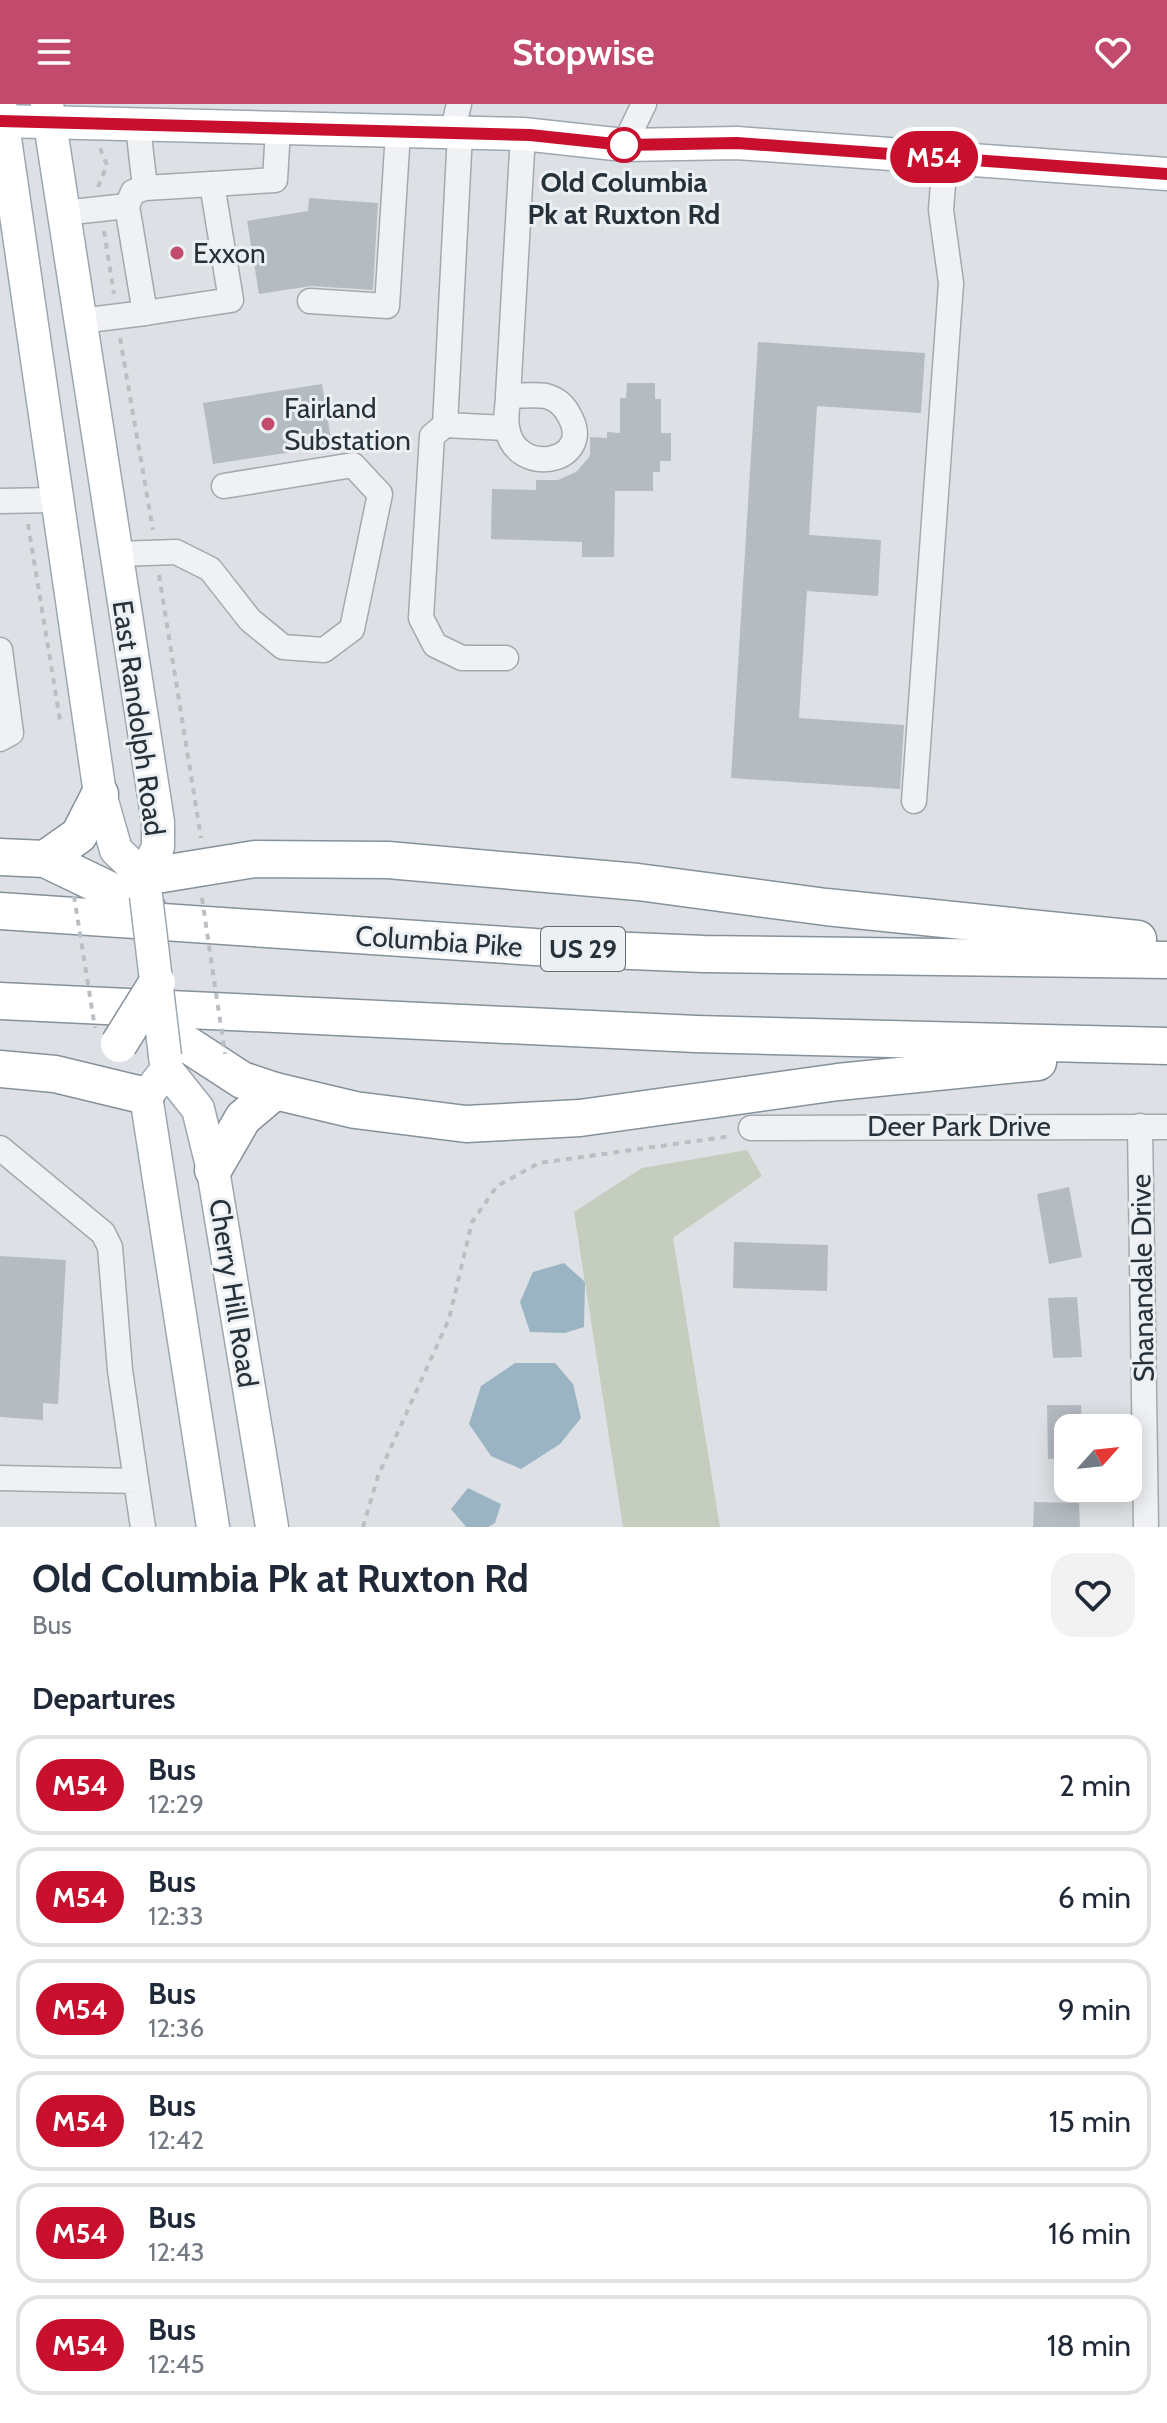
<!DOCTYPE html>
<style>
body{margin:0;font-family:Cabin,sans-serif;background:#f2f2f3;color:#1f2937;height:100vh;display:flex;flex-direction:column;font-size:30px;white-space:nowrap}
*{box-sizing:border-box;margin:0}
p{font-size:26px;color:#747a83}
.icon{flex:none;width:44px;height:44px;fill:none;stroke:currentColor;stroke-width:2;stroke-linecap:round;stroke-linejoin:round}
.map{position:relative;height:1423px;overflow:hidden}
.sheet{display:flex;flex-direction:column;background:#fff;flex:1}
.sheet>*{flex:none}
.badge{padding:0 16px;border-radius:26px;font-size:28px;line-height:52px}
.needle{width:52px;rotate:63deg}
.buttons{position:absolute;left:1054px;top:1310px;display:grid;gap:16px}
.buttons a{display:grid;place-items:center;width:88px;height:88px;border-radius:16px;background:#fff;box-shadow:0 4px 20px #0003;font-size:40px}
.map>.badge{position:absolute;translate:-50% -50%;box-shadow:0 0 0 4px #fff}
h2{padding:0 32px;font-size:30px;line-height:72px}
.round{display:grid;place-items:center;flex:none;width:84px;height:84px;border-radius:24px;background:#f2f2f3}
.summary{display:flex;align-items:center;justify-content:space-between;height:136px;padding:0 32px}
h1{font-size:38px;font-weight:700;line-height:60px}
ul{padding:0;list-style:none}
li{display:flex;align-items:center;gap:24px;height:100px;margin:0 16px 12px;padding:0 16px;border:4px solid #e0e1e3;border-radius:24px}
li div{flex:1}
li b{display:block;font-size:30px}
li em{font-style:normal}
li .badge{min-width:88px;font-weight:700;text-align:center}
header{display:flex;justify-content:space-between;align-items:center;height:104px;padding:0 32px;background:#c24a6d;color:#fff;font-size:36px;font-weight:700}
.map>svg:first-child{display:block}
.green{fill:#c5cebe}
.water{fill:#9ab4c3}
.building{fill:#b4bbc1}
.lines{fill:none;stroke-linecap:round;stroke-linejoin:round}
.minor-casing{stroke:#a3a9ae;stroke-width:27}
.major-casing{stroke:#9da7b0;stroke-width:35}
.highway-casing{stroke:#85919b;stroke-width:39}
.path{stroke:#bbbfc4;stroke-width:4;stroke-dasharray:6 6;stroke-linecap:butt}
.minor{stroke:#eff1f4;stroke-width:24}
.major{stroke:#fff;stroke-width:32}
.highway{stroke:#fff;stroke-width:36}
.major-bridge-casing{stroke:#9da7b0;stroke-width:35;stroke-linecap:butt}
.highway-bridge-casing{stroke:#85919b;stroke-width:39;stroke-linecap:butt}
.path-bridge{stroke:#bbbfc4;stroke-width:4;stroke-dasharray:6 6;stroke-linecap:butt}
.major-bridge{stroke:#fff;stroke-width:32}
.highway-bridge{stroke:#fff;stroke-width:36}
.line-casing{stroke:#fff;stroke-width:18}
.line{stroke:#c8102e;stroke-width:12}
.stop-dot{fill:#fff;stroke:#c8102e;stroke-width:4}
.poi-dot{fill:#c24a6d;stroke:#ecf0f3;stroke-width:3}
.labels{text-anchor:middle;dominant-baseline:central;stroke-width:6;stroke-linejoin:round;paint-order:stroke}
.shield{fill:#ecf0f3;stroke:#626a72;stroke-width:2}
.shield-label{font-size:26px;font-weight:bold;fill:#27313a}
.stop-label{font-size:28px;font-weight:bold;fill:#27313a;stroke:#ecf0f3}
.poi-label{font-size:28px;fill:#27313a;stroke:#ecf0f3;text-anchor:start}
.street-label{font-size:28px;fill:#27313a;stroke:#ecf0f3}
</style>
<header><svg class="icon" aria-label="menu" viewBox="0 0 24 24"><path d="M4 6h16M4 12h16M4 18h16"/></svg>Stopwise<svg class="icon" aria-label="heart" viewBox="0 0 24 24"><path d="M12 20l-8-8c-3-5 5-10 8-4 3-6 11-1 8 4z"/></svg></header>
<div class="map">
<svg width="1167" height="1423" viewBox="0 0 1167 1423">
<rect width="100%" height="100%" fill="#dde1e5"/>
<path class="green" d="M747 1046 762 1072 673 1134 720 1423H623L574 1108 642 1064Z"/>
<g class="water">
<path d="M564 1159 585 1178 584 1223 565 1229 530 1228 520 1198 533 1168Z"/>
<path d="M515 1259H555L573 1280 581 1314 560 1340 521 1365 491 1352 469 1320 481 1282Z"/>
<path d="M468 1384 501 1400 495 1419 488 1423H466L451 1405Z"/>
</g>
<g class="building">
<path d="M309 94 378 99 373 186 311 182 259 190 247 117 308 107Z"/>
<path d="M758 238 925 249 921 309 817 302 809 431 881 436 878 492 807 487 799 614 904 621 900 685 731 674Z"/>
<path d="M627 279H655V295H661V329H671V357H660V368H653V387H615L614 453H582V438L491 435 492 385 536 386V376H558L576 368 590 352V333L607 334V328L620 329V294H626Z"/>
<path d="M322 280 332 342 213 360 203 299Z"/>
<path d="M1069 1083 1082 1153 1049 1160 1037 1090Z"/>
<path d="M734 1138 828 1141 827 1187 733 1184Z"/>
<path d="M0 1152 66 1156 58 1300 43 1299V1316L0 1313Z"/>
<path d="M1077 1193 1082 1253 1053 1254 1048 1194Z"/>
<path d="M1047 1301H1081L1082 1324H1068V1354L1048 1355Z"/>
<path d="M1034 1398 1079 1399 1080 1423H1033Z"/>
</g>
<g class="lines">
<defs>
<g id="minor">
<path d="M138 22 145 84 133 88 127 102 145 209 231 196 212 80 145 84"/>
<path d="M452 29 459 0"/>
<path d="M624 41 644 0"/>
<path d="M212 80 275 76 278 25"/>
<path d="M63 109 127 102"/>
<path d="M310 197 387 202 398 28"/>
<path d="M80 217 145 209"/>
<path d="M508 292C520 292 535 290 546 292 557 295 564 301 569 311 597 359 514 375 507 323 505 313 508 301 508 292L523 30"/>
<path d="M445 321 460 29"/>
<path d="M0 397 55 396"/>
<path d="M117 450 176 448 210 465 250 516 283 543 324 546 352 525 380 390 353 361 224 382"/>
<path d="M0 546 11 629 0 635"/>
<path d="M506 554H462L435 541 421 514 432 332 445 321 506 324"/>
<path d="M914 697 951 179 941 106 945 54"/>
<path d="M1140 1022 1146 1423"/>
<path d="M751 1024 1167 1023"/>
<path d="M0 1044 103 1129 110 1143 120 1266 136 1377"/>
<path d="M0 1374 136 1377 143 1423"/>
</g>
<g id="major">
<path d="M0 0 100 690 116 746 144 773"/>
<path d="M47 0 158 718V743L144 773"/>
<path d="M0 17 523 30 624 41 737 39 1167 70"/>
<path d="M165 952 167 966 198 1005 213 1066 272 1423"/>
<path d="M161 973 146 992 213 1423"/>
</g>
<g id="highway">
<path d="M0 753 45 755 147 804"/>
<path d="M45 755 79 731 100 690"/>
<path d="M144 773 255 755 388 756 638 778 826 803 1138 835"/>
<path d="M0 807 535 843 704 850 1167 856"/>
<path d="M0 897 696 930 1167 942"/>
<path d="M162 924 242 976 275 987 355 1006 466 1020 580 1014 838 978 1038 958"/>
<path d="M0 965 55 970 146 992"/>
<path d="M213 1066 243 1014 275 987"/>
</g>
</defs>
<use href="#minor" class="minor-casing"/>
<use href="#major" class="major-casing"/>
<use href="#highway" class="highway-casing"/>
<g class="path">
<path d="M98 83 107 61 100 44"/>
<path d="M104 127 114 190"/>
<path d="M120 234 153 426"/>
<path d="M28 420 60 616"/>
<path d="M159 471 201 734"/>
<path d="M363 1423 378 1372 449 1215 472 1118 497 1082 539 1059 732 1032"/>
</g>
<use href="#minor" class="minor"/>
<use href="#major" class="major"/>
<use href="#highway" class="highway"/>
<defs>
<path id="major-bridge" d="M146 792 165 952"/>
<path id="highway-bridge" d="M119 940 157 879"/>
</defs>
<use href="#major-bridge" class="major-bridge-casing"/>
<use href="#highway-bridge" class="highway-bridge-casing"/>
<g class="path-bridge">
<path d="M74 792 95 924"/>
<path d="M202 794 225 950"/>
</g>
<use href="#major-bridge" class="major-bridge"/>
<use href="#highway-bridge" class="highway-bridge"/>
</g>
<g class="lines">
<defs>
<path id="line" d="M0 17 530 31 624 41 737 39 1167 70"/>
</defs>
<use href="#line" class="line-casing"/>
<use href="#line" class="line"/>
</g>
<circle class="stop-dot" cx="624" cy="41" r="16"/>
<g class="poi-dot">
<circle cx="177" cy="149" r="8"/>
<circle cx="268" cy="320" r="8"/>
</g>
<g class="labels">
<rect class="shield" x="541" y="823" width="84" height="44" rx="6"/>
<g class="shield-label">
<text x="583" y="845">US 29</text>
</g>
<g class="stop-label">
<text x="624" y="78">Old Columbia<tspan x="624" dy="32">Pk at Ruxton Rd</tspan></text>
</g>
<g class="poi-label">
<text x="193" y="149">Exxon</text>
<text x="284" y="304">Fairland<tspan x="284" dy="32">Substation</tspan></text>
</g>
<g class="street-label">
<text transform="translate(139 614) rotate(82)">East Randolph Road</text>
<text transform="translate(439 837) rotate(4)">Columbia Pike</text>
<text x="959" y="1022">Deer Park Drive</text>
<text transform="translate(1142 1174) rotate(-91)">Shanandale Drive</text>
<text transform="translate(234 1189) rotate(81)">Cherry Hill Road</text>
</g>
</g>
</svg>
<div class="buttons">
<a><svg class="needle" viewBox="-14 -14 28 28"><path d="M0-13l5 13h-10z" fill="#e53935"/><path d="M0 13l5-13h-10z" fill="#747a83"/></svg></a>
</div>
<b class="badge" style="left:934px;top:53px;background:#c8102e;color:#fff">M54</b>
</div>
<section class="sheet">
<div class="summary"><div><h1>Old Columbia Pk at Ruxton Rd</h1><p>Bus</p></div><a class="round"><svg class="icon" aria-label="heart" viewBox="0 0 24 24"><path d="M12 20l-8-8c-3-5 5-10 8-4 3-6 11-1 8 4z"/></svg></a></div>
<h2>Departures</h2>
<ul>
<li><span class="badge" style="background:#c8102e;color:#fff">M54</span><div><b>Bus</b><p>12:29</p></div><em>2 min</em></li>
<li><span class="badge" style="background:#c8102e;color:#fff">M54</span><div><b>Bus</b><p>12:33</p></div><em>6 min</em></li>
<li><span class="badge" style="background:#c8102e;color:#fff">M54</span><div><b>Bus</b><p>12:36</p></div><em>9 min</em></li>
<li><span class="badge" style="background:#c8102e;color:#fff">M54</span><div><b>Bus</b><p>12:42</p></div><em>15 min</em></li>
<li><span class="badge" style="background:#c8102e;color:#fff">M54</span><div><b>Bus</b><p>12:43</p></div><em>16 min</em></li>
<li><span class="badge" style="background:#c8102e;color:#fff">M54</span><div><b>Bus</b><p>12:45</p></div><em>18 min</em></li>
</ul>
</section>
